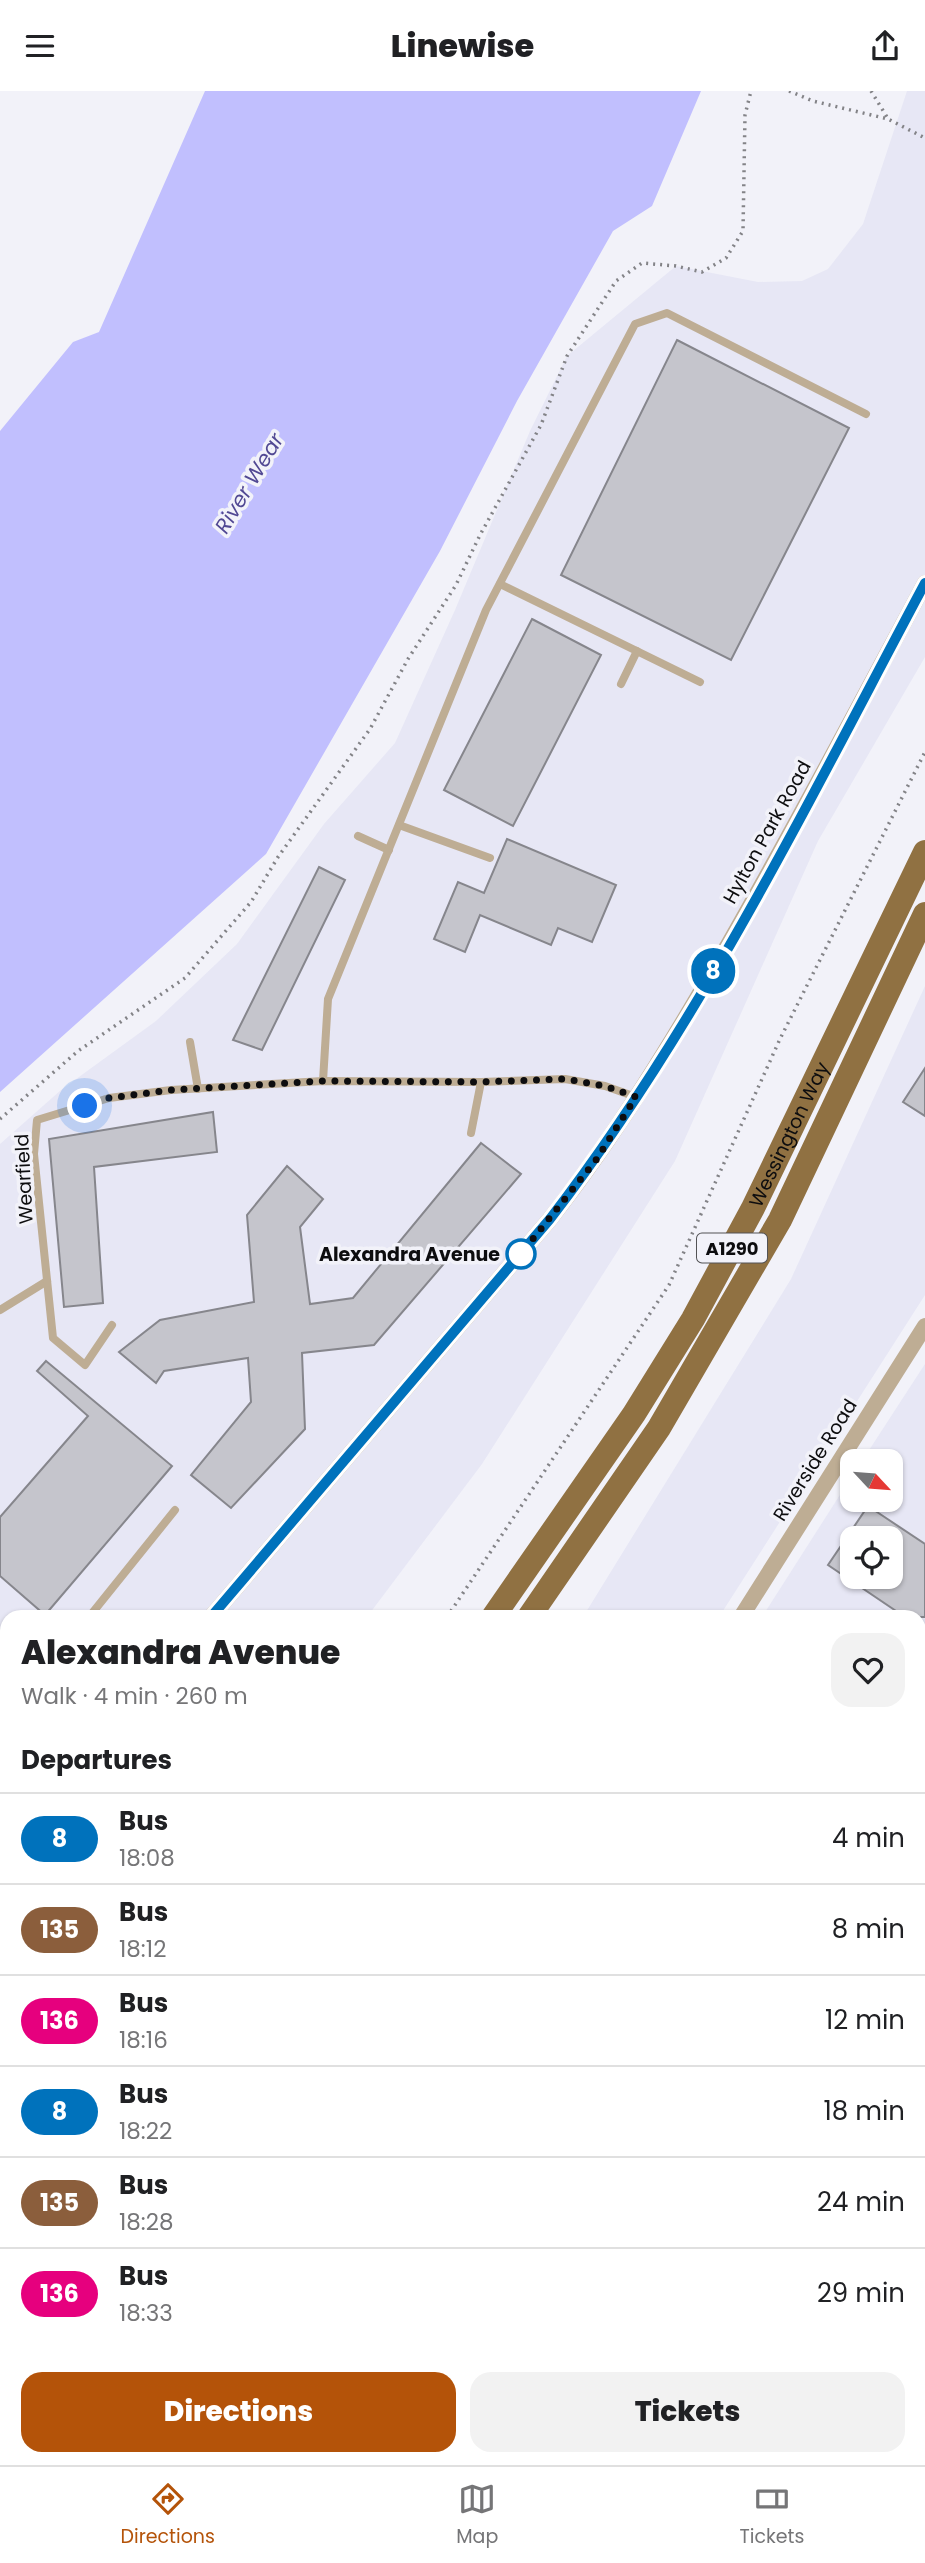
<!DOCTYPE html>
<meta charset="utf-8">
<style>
body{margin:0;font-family:Poppins,sans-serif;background:#f2f2f2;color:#202124;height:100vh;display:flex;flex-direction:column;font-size:26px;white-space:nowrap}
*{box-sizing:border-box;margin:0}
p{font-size:23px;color:#757577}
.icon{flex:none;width:38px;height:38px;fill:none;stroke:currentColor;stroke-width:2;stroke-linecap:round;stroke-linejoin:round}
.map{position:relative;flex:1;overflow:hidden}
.details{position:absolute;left:0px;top:1519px;width:926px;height:856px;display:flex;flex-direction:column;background:#fff;border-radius:21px 21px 0 0;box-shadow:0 2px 5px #0004}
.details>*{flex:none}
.badge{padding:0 14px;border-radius:23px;font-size:24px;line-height:46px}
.needle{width:46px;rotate:116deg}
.fabs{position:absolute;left:840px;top:1358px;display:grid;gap:14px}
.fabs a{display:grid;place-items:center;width:63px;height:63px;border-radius:14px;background:#fff;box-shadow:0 2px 5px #0004;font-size:35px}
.you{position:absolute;width:35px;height:35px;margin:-18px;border:5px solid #fff;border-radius:50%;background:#1a73e8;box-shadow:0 0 0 10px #1a73e833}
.map>.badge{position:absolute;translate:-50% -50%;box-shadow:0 0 0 4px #fff}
h2{padding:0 21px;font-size:26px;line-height:63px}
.round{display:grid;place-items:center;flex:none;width:74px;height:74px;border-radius:21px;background:#f2f2f2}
.summary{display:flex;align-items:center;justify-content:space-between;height:119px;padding:0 21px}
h1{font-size:33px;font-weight:800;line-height:52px}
.primary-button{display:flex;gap:14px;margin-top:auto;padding:14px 21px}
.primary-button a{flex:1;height:80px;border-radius:21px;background:#b45309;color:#fff;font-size:28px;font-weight:800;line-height:80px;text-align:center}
.primary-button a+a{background:#f2f2f2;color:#202124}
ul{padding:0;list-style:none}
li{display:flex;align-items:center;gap:21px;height:91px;padding:0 21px;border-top:2px solid #e0e0e0}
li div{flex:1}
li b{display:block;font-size:26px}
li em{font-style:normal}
li .badge{min-width:77px;font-weight:700;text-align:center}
header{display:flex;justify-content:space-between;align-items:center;height:91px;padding:0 21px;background:#fff;font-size:32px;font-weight:800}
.menu{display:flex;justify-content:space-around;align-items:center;height:98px;border-top:2px solid #e0e0e0;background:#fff;font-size:19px;color:#757577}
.menu a{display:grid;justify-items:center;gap:4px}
.menu .active{color:#b45309}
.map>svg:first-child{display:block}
.built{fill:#e7e7f5;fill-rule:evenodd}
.water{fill:#c1bffe}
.building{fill:#c5c5cc;stroke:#86868c;stroke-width:2;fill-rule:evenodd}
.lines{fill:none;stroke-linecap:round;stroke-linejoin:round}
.path{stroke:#838387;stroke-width:3.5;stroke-dasharray:2 5;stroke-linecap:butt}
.lane{stroke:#bead94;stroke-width:8}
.street{stroke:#bead94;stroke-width:16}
.primary{stroke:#907142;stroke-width:24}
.line-casing{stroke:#fff;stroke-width:16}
.line{stroke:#0072bc;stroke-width:10}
.walk{stroke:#0d0d0f;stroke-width:7;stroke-dasharray:0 12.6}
.stop-dot{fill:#fff;stroke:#0072bc;stroke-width:3.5}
.labels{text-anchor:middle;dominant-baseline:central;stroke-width:7;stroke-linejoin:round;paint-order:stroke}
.shield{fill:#f2f2f9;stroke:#525255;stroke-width:2}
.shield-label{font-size:18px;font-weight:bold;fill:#0d0d0f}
.street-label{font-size:19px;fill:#0d0d0f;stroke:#f2f2f9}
.stop-label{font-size:19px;font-weight:bold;fill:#0d0d0f;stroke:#f2f2f9;text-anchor:end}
.water-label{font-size:21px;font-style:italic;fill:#514893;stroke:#f2f2f9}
</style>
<header><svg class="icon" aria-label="menu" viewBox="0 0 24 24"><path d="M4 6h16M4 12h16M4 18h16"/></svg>Linewise<svg class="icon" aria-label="share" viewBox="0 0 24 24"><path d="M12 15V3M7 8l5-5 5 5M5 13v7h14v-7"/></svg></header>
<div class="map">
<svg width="925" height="2374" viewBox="0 0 925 2374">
<rect width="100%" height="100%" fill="#f2f2f9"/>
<g class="built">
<path d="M907 0H925V566L818 750 675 1070 482 1373 367 1526H7V1945L0 1952V1053L61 999 156 930 237 853 324 733 395 652 455 519 530 340 567 265 676 175 758 191 802 190 828 178 863 133Z"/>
<path d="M925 895V1204L719 1526H583L791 1188Z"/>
<path d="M925 1273V2130L919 2126V1526H762L852 1385V1409H891V1370H862ZM852 1447H891V1486H852Z"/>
</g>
<path class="water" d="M205 0H701L652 115 613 140 517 310 440 460 266 763 0 1001V340L73 251 99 241Z"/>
<g class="building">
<path d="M677 249 849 337 731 569 561 484Z"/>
<path d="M532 528 601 564 513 735 444 699Z"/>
<path d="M507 748 616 794 592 851 558 837 551 854 480 824 465 861 434 848 458 791 484 802Z"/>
<path d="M319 776 345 789 262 959 233 949Z"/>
<path d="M925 977V1025L903 1011Z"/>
<path d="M213 1021 217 1061 94 1076 103 1212 64 1216 49 1048Z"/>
<path d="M481 1052 521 1083 374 1254 302 1262 305 1338 231 1417 191 1384 251 1311 248 1267 164 1280 156 1292 119 1261 160 1229 254 1211 247 1124 287 1075 323 1108 300 1136 310 1213 353 1207Z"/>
<path d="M46 1270 172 1375 45 1524 0 1485V1426L88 1325 37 1280Z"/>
<path d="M868 1415 925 1453V1526H905L828 1474ZM852 1447H891V1486H852Z"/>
</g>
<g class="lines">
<g class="path">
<path d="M789 0 813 10 888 28 925 47"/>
<path d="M871 0 887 26"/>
<path d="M0 1028 78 960 185 887 251 811 278 766 370 638 408 568 456 494 480 444 541 334 567 265 616 190 642 172 676 175 702 181 726 167 743 140 745 24 751 0"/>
<path d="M447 1526 669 1194 780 948 925 661"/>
<path d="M0 2013 7 2007"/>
</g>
<g class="lane">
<path d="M500 493 700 591"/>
<path d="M621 593 637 560"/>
<path d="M399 734 490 767"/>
<path d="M358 745 389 759"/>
<path d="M190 951 198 998"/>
<path d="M323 990 328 908 486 519 635 233 667 222 866 323"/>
<path d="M471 1042 481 991"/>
<path d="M0 1219 47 1190"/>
<path d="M112 1234 85 1274 53 1247 34 1063 37 1029 109 1007 171 999 323 990 481 991 565 988 605 995 636 1006"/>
<path d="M89 1526 175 1419"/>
<path d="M0 1544 7 1549"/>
<path d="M919 1577 925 1598"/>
<path d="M919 1682 925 1686"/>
<path d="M919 1903 925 1893"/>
<path d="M919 2249 925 2253"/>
<path d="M53 2368 66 2374"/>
<path d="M421 2368 433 2374"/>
<path d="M688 2368 699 2374"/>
<path d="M731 2374 737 2368"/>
</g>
<g class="street">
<path d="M211 1526 550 1128C616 1044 671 953 724 861 794 739 859 615 925 492"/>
<path d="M741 1526 925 1235"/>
<path d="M0 1773 7 1765"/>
<path d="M919 2153 925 2157"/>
<path d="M0 2200 7 2192"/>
<path d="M0 2249 7 2252"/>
<path d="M0 2324 7 2364"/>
<path d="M919 2363 925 2366"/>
<path d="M237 2368 250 2374"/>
<path d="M590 2368 602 2374"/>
</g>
<g class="primary">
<path id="s1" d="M493 1526 634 1323 693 1228 753 1117 925 761"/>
<path d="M529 1526 659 1337 780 1129 925 823"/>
<path d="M0 2106 7 2100"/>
<path d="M0 2140 7 2135"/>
</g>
</g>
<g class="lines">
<defs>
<path id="line" d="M211 1526 550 1128C699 935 810 707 925 492"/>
</defs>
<use href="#line" class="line-casing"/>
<use href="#line" class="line"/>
<path class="walk" d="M85 1015 109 1007 171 999 323 990 481 991 565 988 605 995 636 1006 596 1069 516 1169 521 1163"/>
</g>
<circle class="stop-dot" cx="521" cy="1163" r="14"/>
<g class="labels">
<rect class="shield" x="697" y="1142.5" width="70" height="29" rx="5"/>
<g class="shield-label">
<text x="732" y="1157">A1290</text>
</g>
<g class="street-label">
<text transform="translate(767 741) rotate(-61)">Hylton Park Road</text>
<text stroke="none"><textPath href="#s1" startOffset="567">Wessington Way</textPath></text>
<text transform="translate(24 1088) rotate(-93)">Wearfield</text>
<text transform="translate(815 1369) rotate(-58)">Riverside Road</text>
</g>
<g class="stop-label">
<text x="500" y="1163">Alexandra Avenue</text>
</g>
<g class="water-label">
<text transform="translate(249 392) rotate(-59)">River Wear</text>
</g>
</g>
</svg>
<div class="fabs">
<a><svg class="needle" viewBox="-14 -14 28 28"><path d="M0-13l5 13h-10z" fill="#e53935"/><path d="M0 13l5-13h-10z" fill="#757577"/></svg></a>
<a><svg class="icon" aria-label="locate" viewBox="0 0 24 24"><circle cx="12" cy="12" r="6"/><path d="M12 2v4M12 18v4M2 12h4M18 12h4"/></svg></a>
</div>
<div class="you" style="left:85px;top:1015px"></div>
<b class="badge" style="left:713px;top:880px;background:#0072bc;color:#fff">8</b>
<section class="details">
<div class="summary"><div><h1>Alexandra Avenue</h1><p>Walk · 4 min · 260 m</p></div><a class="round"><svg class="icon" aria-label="heart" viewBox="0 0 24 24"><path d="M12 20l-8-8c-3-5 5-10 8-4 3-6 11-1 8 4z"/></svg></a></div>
<h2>Departures</h2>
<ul>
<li><span class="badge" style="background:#0072bc;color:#fff">8</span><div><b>Bus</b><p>18:08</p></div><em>4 min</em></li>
<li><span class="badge" style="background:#8b5e3c;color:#fff">135</span><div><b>Bus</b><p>18:12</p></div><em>8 min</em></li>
<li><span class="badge" style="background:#e6007e;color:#fff">136</span><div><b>Bus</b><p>18:16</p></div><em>12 min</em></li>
<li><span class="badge" style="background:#0072bc;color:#fff">8</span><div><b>Bus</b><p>18:22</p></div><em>18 min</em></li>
<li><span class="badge" style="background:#8b5e3c;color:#fff">135</span><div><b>Bus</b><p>18:28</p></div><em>24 min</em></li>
<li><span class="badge" style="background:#e6007e;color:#fff">136</span><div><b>Bus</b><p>18:33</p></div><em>29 min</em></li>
</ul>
<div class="primary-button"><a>Directions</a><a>Tickets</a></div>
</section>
</div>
<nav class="menu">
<a class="active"><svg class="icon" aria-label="directions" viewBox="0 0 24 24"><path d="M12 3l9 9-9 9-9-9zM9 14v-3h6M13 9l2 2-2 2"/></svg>Directions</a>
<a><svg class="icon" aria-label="map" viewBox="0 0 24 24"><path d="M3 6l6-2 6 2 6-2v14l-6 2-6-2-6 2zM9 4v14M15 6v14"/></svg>Map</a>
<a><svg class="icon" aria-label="tickets" viewBox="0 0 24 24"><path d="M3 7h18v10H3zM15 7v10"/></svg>Tickets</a>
</nav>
